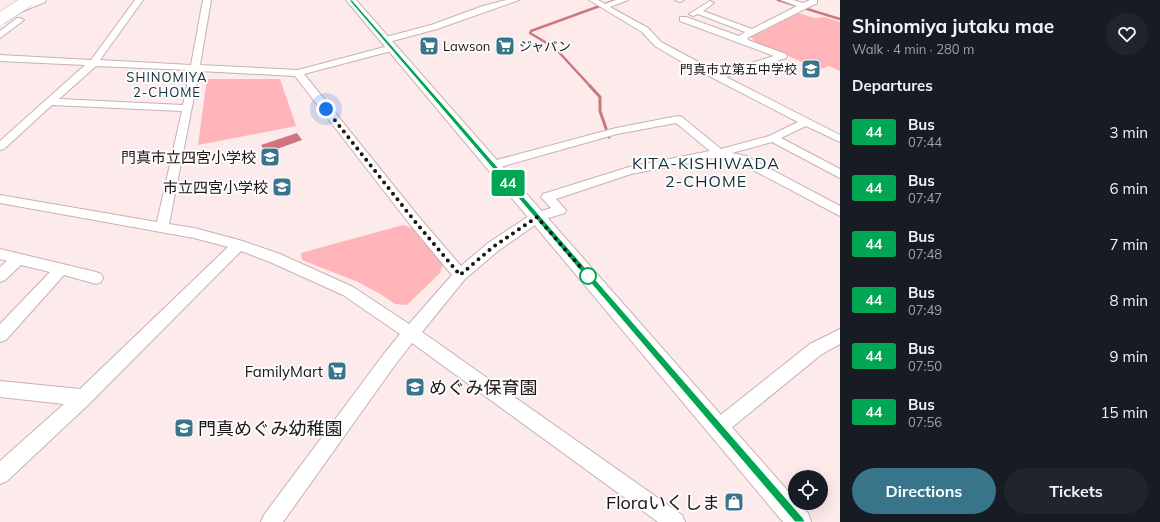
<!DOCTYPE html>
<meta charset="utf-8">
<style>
body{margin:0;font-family:Mulish,"Noto Sans JP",sans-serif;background:#20242c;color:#f1f3f6;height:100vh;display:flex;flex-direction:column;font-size:15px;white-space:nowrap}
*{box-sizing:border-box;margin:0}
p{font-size:13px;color:#9ea1a6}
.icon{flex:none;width:22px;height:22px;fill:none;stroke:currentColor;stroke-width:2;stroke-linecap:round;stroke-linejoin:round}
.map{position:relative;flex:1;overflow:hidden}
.side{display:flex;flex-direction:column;background:#171b24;width:320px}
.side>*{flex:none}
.badge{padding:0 8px;border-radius:3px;font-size:14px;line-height:26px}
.controls{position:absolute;left:788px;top:470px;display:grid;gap:8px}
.controls a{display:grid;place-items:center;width:40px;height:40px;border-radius:50%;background:#171b24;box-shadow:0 4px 16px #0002;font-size:20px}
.you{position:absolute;width:20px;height:20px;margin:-10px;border:3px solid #fff;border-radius:50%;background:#1a73e8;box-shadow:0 0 0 6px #1a73e833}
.map>.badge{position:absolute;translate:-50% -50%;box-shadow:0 0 0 2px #fff}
h2{padding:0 12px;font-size:15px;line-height:36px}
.round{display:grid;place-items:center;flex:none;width:42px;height:42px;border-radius:21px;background:#20242c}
.summary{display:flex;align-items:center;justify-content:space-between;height:68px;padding:0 12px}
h1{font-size:19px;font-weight:700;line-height:30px}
.cta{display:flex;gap:8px;margin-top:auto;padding:8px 12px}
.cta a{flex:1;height:46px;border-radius:24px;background:#38758b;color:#fff;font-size:16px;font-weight:700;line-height:46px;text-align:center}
.cta a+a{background:#20242c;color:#f1f3f6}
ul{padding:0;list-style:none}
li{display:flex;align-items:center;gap:12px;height:56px;padding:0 12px}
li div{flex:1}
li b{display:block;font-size:15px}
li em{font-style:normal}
li .badge{min-width:44px;font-weight:700;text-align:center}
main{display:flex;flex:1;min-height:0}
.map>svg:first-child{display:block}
.green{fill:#ffb4ba}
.water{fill:#cd767f}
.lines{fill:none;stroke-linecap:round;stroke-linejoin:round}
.stream-far1{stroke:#cd767f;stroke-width:2.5}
.stream{stroke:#cd767f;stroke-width:3}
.minor-casing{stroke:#c8b1b3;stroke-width:2}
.major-casing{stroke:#c8b1b3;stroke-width:2}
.highway-casing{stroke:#c8b1b3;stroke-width:2}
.minor{fill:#fff;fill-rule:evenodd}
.major{fill:#fff;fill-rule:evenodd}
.highway{fill:#fff;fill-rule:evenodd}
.highway-bridge-casing{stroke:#c8b1b3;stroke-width:13;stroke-linecap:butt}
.highway-bridge{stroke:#fff;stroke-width:12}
.line{fill:#00a651;stroke:#fff}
.walk{stroke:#1c1415;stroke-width:4;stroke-dasharray:0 7.2}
.stop-dot{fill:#fff;stroke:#00a651;stroke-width:2}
.labels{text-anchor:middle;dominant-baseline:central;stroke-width:4;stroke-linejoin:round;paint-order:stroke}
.far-poi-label{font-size:13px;fill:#1c1415;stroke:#fcfcfc;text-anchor:start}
.far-neighbourhood-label{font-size:13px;letter-spacing:1px;fill:#112e39;stroke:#fcfcfc}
.poi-label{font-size:15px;fill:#1c1415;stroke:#fcfcfc;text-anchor:end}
.neighbourhood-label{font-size:16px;letter-spacing:1px;fill:#112e39;stroke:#fcfcfc}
.near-poi-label{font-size:18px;fill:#1c1415;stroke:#fcfcfc;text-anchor:start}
</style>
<main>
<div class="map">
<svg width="840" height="522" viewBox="0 0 840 522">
<rect width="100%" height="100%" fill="#fdeaeb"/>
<g class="green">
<path d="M798 13 815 18 825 17 840 22V71L829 66 818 70 791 57 755 43 751 37Z"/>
<path d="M207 79H280L296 126 198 145Z"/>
<path d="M403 225 412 228 443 264 440 273 407 305 395 304 382 295 358 282 302 260 301 253Z"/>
</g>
<path class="water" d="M297 133 302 140 266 153 261 145Z"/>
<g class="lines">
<g class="stream-far1">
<path d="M778 0 840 19"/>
<path d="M591 87 555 48 530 33 531 31 616 0"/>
</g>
<path class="stream" d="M590 86 600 97V111L609 137"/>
<defs>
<g id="minor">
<path d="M135 0H143L100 60 191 65 203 0H211L200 65 298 70 392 45 395 46 396 48 395 50 304 74 418 216 461 266 488 243 532 214 551 208 541 197 543 194 629 167 710 151 676 123 617 134 493 169 489 168 487 165 489 162 616 128 678 116 682 117 721 149 769 136 798 122 682 62 655 46 642 32 589 0H598L605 4 616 0H628L610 7 648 28 661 42 719 73 774 56 680 21V17H686L739 36 745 32 698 14 693 16 689 14 710 1 714 3 703 11 752 29 797 6 781 0H793L803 3 810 0H817V3L747 38 748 40 786 54 787 56 786 58 726 77 840 135V142L806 126 781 138 840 169V178L772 142 732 153 746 156 840 206V216L738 162 719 157 631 174 556 199 566 210 565 213 542 220 498 251 465 279 422 332 682 515 685 522H658L412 343 395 365 283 522H261L264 515 383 355 400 334 343 295 270 262 241 251 89 404 7 481 0 484V461L64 404 0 397V381L80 389 228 247 194 238 0 203V195L157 222 182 111 52 105 4 149 0 150V141L85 65 0 61V55L91 60ZM96 66 190 70 183 105 59 99ZM199 71 295 76 408 222 452 275 409 324 353 287 280 254 239 240 194 228 169 224Z"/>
<path d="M506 0H519L437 29 385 43 381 40 382 38 431 25 483 6Z"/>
<path d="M675 0H684L680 2Z"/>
<path d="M17 18H20L24 20 0 38V31Z"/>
<path d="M0 249 96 272 101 274 103 278 101 282 96 284 64 275 6 340 0 342V324L50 272 21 265 5 280 0 282V267L7 261 0 259Z"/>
<path d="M840 329V344L822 354 725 433 719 436 713 433 710 427 713 421 810 344Z"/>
</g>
<path id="major" d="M346 0H356L795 499V503H799L808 513 811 522H783Z"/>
<path id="highway" d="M32 0H46L45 2 14 15H6L4 13 6 11Z"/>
</defs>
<use href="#minor" class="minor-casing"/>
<use href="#major" class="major-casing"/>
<use href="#highway" class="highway-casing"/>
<use href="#minor" class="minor"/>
<use href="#major" class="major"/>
<use href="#highway" class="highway"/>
<defs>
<path id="highway-bridge" d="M0 19 29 0"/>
</defs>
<use href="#highway-bridge" class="highway-bridge-casing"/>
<use href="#highway-bridge" class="highway-bridge"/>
</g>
<path class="line" d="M349 0H352L803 518 805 522H795Z"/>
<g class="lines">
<path class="walk" d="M326 109 413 219 460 275 493 247 537 217 588 276"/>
</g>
<defs>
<symbol id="supermarket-square" viewBox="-11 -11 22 22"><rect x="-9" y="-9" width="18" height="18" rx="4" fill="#38758b" stroke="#fcfcfc"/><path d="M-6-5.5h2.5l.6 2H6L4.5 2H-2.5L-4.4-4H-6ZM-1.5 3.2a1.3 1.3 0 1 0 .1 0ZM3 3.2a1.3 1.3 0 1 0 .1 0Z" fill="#fff"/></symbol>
<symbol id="school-square" viewBox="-11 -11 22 22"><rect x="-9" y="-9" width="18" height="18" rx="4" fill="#38758b" stroke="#fcfcfc"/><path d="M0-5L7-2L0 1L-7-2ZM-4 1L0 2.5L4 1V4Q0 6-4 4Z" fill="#fff"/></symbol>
<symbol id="shop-square" viewBox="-11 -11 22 22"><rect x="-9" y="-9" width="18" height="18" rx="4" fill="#38758b" stroke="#fcfcfc"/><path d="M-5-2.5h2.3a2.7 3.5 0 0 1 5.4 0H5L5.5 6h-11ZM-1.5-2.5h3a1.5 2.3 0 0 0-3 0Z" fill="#fff"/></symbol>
</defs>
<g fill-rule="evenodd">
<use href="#supermarket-square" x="418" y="35" width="22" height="22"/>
<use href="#supermarket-square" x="494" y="35" width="22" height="22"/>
<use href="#school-square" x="800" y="58" width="22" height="22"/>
<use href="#school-square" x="259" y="146" width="22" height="22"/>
<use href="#school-square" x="271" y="176" width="22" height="22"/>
<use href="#supermarket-square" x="326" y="360" width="22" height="22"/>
<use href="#school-square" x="404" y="376" width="22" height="22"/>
<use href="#school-square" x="173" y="417" width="22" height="22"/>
<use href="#shop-square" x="723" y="491" width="22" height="22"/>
</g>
<circle class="stop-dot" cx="588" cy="276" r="8"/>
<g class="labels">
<g class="far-poi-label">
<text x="443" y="46">Lawson</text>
<text x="519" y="46">ジャパン</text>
<text x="797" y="69" text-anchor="end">門真市立第五中学校</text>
</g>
<g class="far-neighbourhood-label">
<text x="167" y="77">SHINOMIYA<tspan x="167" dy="15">2-CHOME</tspan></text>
</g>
<g class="poi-label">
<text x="256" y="157">門真市立四宮小学校</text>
<text x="268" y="187">市立四宮小学校</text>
<text x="323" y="371">FamilyMart</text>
</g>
<g class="neighbourhood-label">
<text x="706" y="163">KITA-KISHIWADA<tspan x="706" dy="18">2-CHOME</tspan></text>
</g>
<g class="near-poi-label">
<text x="429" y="387">めぐみ保育園</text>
<text x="198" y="428">門真めぐみ幼稚園</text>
<text x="720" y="502" text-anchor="end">Floraいくしま</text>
</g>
</g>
</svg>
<div class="controls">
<a><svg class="icon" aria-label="locate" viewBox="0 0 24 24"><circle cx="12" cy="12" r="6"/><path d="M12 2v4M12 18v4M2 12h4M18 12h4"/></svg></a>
</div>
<div class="you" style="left:326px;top:109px"></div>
<b class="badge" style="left:508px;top:183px;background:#00a651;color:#fff">44</b>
</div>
<section class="side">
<div class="summary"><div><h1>Shinomiya jutaku mae</h1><p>Walk · 4 min · 280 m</p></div><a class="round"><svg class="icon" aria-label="heart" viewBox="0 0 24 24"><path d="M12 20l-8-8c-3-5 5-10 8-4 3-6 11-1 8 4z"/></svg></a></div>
<h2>Departures</h2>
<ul>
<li><span class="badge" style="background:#00a651;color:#fff">44</span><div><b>Bus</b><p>07:44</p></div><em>3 min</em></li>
<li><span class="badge" style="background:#00a651;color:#fff">44</span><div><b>Bus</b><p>07:47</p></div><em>6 min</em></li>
<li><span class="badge" style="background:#00a651;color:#fff">44</span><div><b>Bus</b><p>07:48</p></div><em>7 min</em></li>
<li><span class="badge" style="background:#00a651;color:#fff">44</span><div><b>Bus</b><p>07:49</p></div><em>8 min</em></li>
<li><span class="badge" style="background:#00a651;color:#fff">44</span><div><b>Bus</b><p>07:50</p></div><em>9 min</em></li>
<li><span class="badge" style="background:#00a651;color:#fff">44</span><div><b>Bus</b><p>07:56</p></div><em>15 min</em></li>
</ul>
<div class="cta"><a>Directions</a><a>Tickets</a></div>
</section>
</main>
